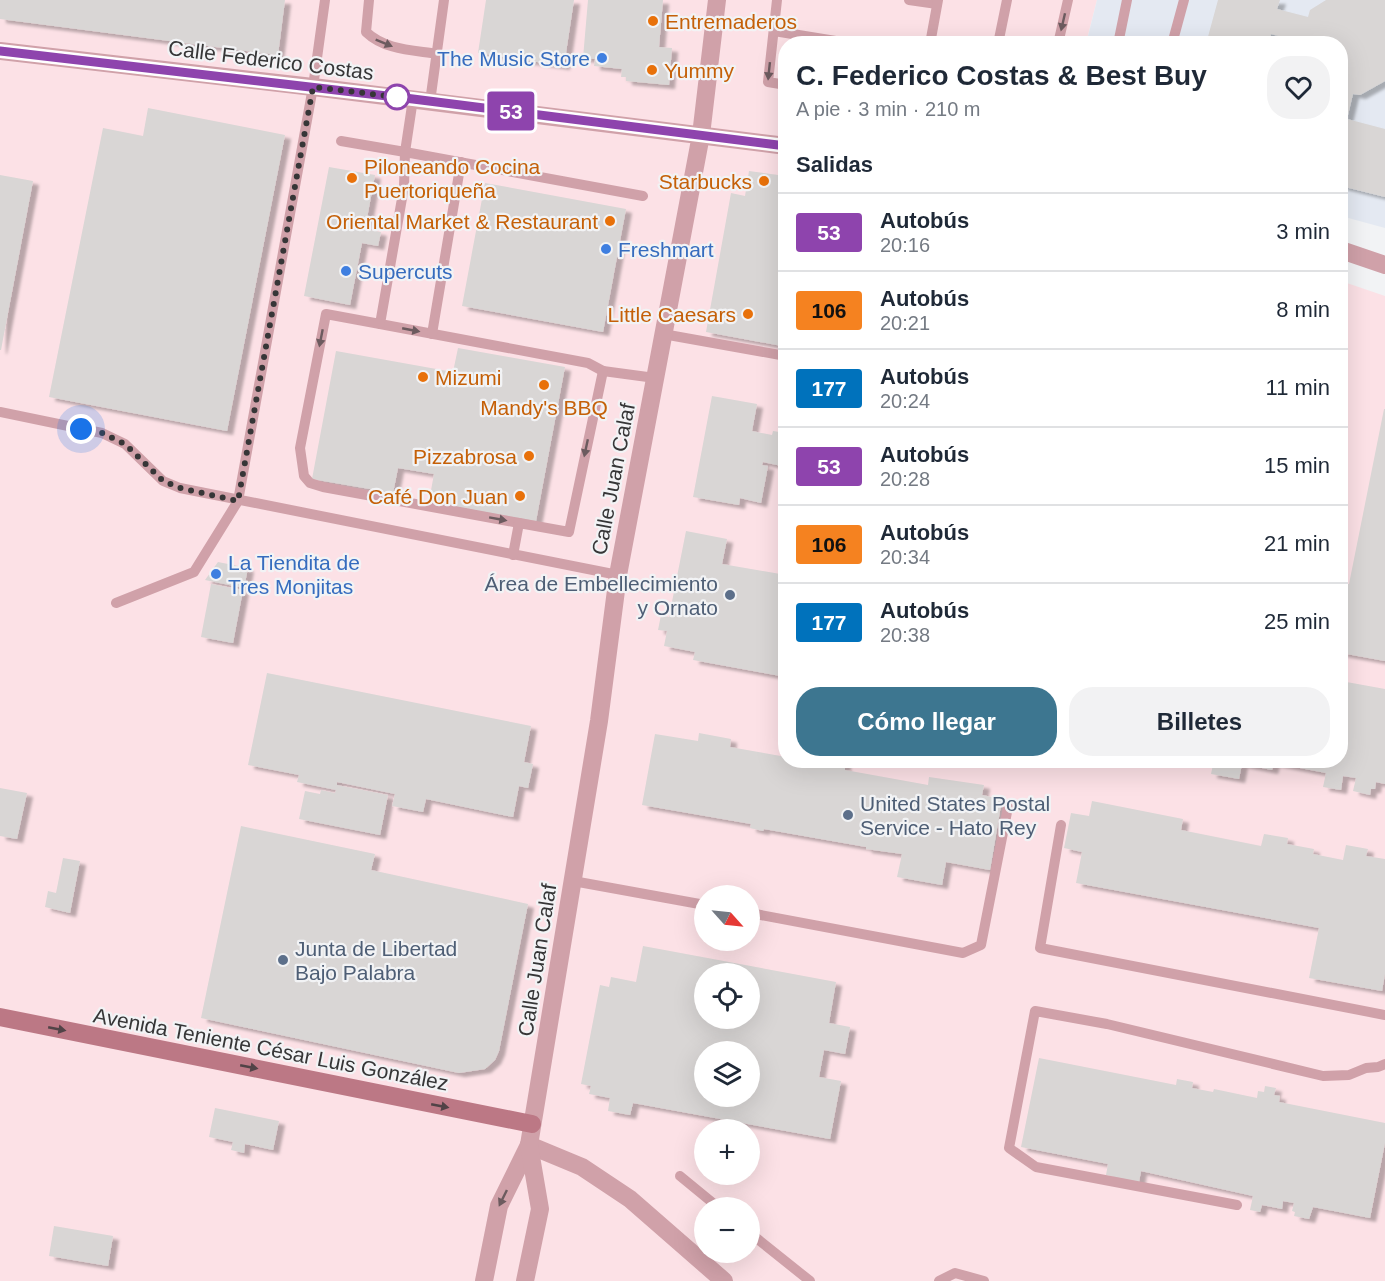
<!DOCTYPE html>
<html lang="es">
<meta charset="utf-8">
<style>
body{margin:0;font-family:Arial,sans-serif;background:#f2f2f3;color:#1f2937;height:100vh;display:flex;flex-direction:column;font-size:22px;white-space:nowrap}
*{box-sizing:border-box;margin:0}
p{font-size:20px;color:#747a83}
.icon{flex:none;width:33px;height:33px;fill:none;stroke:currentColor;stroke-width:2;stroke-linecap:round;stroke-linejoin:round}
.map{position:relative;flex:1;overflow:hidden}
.drawer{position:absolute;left:778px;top:36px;width:570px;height:732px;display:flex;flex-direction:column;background:#fff;border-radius:24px;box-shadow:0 6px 24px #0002}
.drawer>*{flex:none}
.badge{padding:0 12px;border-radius:4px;font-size:21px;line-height:39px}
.needle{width:39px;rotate:117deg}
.fabs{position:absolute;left:694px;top:885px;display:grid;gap:12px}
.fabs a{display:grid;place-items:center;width:66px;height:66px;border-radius:50%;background:#fff;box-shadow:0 6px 24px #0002;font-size:30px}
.you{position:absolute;width:30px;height:30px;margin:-15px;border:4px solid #fff;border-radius:50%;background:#1a73e8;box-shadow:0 0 0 9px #1a73e833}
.map>.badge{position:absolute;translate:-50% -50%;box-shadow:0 0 0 3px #fff}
h2{padding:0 18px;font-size:22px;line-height:54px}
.round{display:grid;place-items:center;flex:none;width:63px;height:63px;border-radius:24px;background:#f2f2f3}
.summary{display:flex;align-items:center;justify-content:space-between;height:102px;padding:0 18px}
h1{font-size:28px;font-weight:700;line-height:45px}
.action{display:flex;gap:12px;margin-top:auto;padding:12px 18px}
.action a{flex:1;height:69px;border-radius:24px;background:#3d7690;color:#fff;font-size:24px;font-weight:700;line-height:69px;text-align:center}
.action a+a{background:#f2f2f3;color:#1f2937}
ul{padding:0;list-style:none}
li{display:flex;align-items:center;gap:18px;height:78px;padding:0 18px;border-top:2px solid #e0e1e3}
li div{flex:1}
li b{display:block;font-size:22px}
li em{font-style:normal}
li .badge{min-width:66px;font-weight:700;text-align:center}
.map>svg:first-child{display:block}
.industrial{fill:#fce1e6;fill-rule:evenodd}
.built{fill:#e4e9f2}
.building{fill:#d9d6d5;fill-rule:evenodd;filter:url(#shadow)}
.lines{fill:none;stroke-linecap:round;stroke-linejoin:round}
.lane{stroke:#d0a1a9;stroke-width:10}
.street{stroke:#d0a1a9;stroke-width:18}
.secondary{stroke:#bc7885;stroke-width:18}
.oneway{fill:#6c5b5f}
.oneway2{fill:#514347}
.line-casing{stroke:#fff;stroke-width:14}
.line{stroke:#8e44ad;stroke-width:9}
.walk{stroke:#363637;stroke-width:6;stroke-dasharray:0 10.8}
.food-dot{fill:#e8710a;stroke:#f2f3f5;stroke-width:2}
.shop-dot{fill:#3f7fe0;stroke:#f2f3f5;stroke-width:2}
.stop-dot{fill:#fff;stroke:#8e44ad;stroke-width:3}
.service-dot{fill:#5c6f8a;stroke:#f2f3f5;stroke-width:2}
.labels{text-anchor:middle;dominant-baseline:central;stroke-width:4.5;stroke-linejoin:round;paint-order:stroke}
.food-label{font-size:21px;fill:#c56008;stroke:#f2f3f5;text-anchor:end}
.shop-label{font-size:21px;fill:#366cbe;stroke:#f2f3f5;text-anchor:start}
.street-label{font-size:21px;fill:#363637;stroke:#f2f3f5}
.service-label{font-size:21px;fill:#4e5e75;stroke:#f2f3f5;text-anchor:start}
</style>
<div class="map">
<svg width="1385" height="1281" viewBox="0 0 1385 1281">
<defs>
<filter id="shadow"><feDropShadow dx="6" dy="4" stdDeviation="1.5" flood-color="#0004"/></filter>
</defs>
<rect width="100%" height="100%" fill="#f2f3f5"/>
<path class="industrial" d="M0 0H1097L1086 43 786 44V760H1341V281L1385 296V1281H0ZM705 896H750V940H705ZM705 974H750V1018H705ZM705 1052H750V1096H705ZM705 1130H750V1174H705ZM705 1208H750V1252H705Z"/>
<path class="built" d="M1097 0H1385V228L1341 216V44H1086Z"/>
<g class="building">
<path d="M0 0H285L278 55 0 19Z"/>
<path d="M486 0H574L564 66 478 53Z"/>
<path d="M588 0H663L659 47 672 48 669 85 626 81V77H621L622 69 594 66 595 59 583 58Z"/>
<path d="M1218 0H1280L1277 9 1308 17 1310 10 1326 0H1385V81L1360 95 1353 94 1347 119 1385 129V197L1341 186V44H1301V42L1271 34 1269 44H1206Z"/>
<path d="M148 108 285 135 227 431 49 397 103 128 143 136Z"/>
<path d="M329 167 375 175 365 229 381 232 378 246 362 243 350 305 304 296Z"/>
<path d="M749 171 786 176V323L782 346 706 332 731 193 745 196Z"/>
<path d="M0 175 33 181 1 350H0Z"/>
<path d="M485 183 626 209 603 332 462 306Z"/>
<path d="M458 348 565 367 536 521 429 501 434 474 398 468 393 493 312 479 336 351 453 372Z"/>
<path d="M712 396 757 404 752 431 772 435 773 431 786 433V467L763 462 762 465 768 466 761 503 740 498 739 505 693 497Z"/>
<path d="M1384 409H1385V661L1341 653V583L1349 584Z"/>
<path d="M686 531 727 539 722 564 786 575V677L693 660 695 652 664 646 667 631 658 630 661 615 669 617Z"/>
<path d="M218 562 248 568 244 588 205 580Z"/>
<path d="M211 584 243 590 233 643 201 637Z"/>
<path d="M267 673 531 726 524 762 533 764 528 788 519 786 513 817 426 799 423 812 392 806 395 794 337 782V785L388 795 380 835 299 819 305 791 320 794 321 790 335 793 336 790 297 782 299 775 248 765Z"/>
<path d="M1341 681 1385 689V784L1376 782 1375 789H1371L1370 795 1353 791 1356 778 1343 776 1341 790 1323 787 1326 773 1274 763 1272 770 1242 764 1239 779 1211 774 1214 760H1341Z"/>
<path d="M699 733 731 739 730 747 786 757V760L813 762V760H845V770L928 785 929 777 984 785 982 795 1002 799 990 870 946 862 942 885 897 877 902 854 866 849V847L764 829 763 831 750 828 751 824 642 805 655 734 698 741Z"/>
<path d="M0 788 27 793 17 839 0 836Z"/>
<path d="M1092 801 1183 819 1181 830 1261 846 1264 834 1288 838 1287 844 1314 849 1313 854 1343 860 1346 845 1368 849 1366 856 1385 859V974L1382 991 1309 978 1319 928 1076 883 1082 852 1064 848 1071 813 1089 816Z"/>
<path d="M241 826 375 854 371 870 528 904 499 1051 495 1060 485 1069 459 1073 201 1018Z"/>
<path d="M63 858 80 861 70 913 45 907 48 891 56 893Z"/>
<path d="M643 946 836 982 829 1023 850 1027 845 1054 824 1050 819 1077 841 1081 830 1139 633 1103 630 1115 608 1111 610 1098 589 1094 591 1086 581 1084 600 985 609 987 611 977 636 982ZM705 974H750V1018H705ZM705 1052H750V1096H705Z"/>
<path d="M1039 1058 1176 1085 1177 1079 1193 1082 1192 1088 1213 1092 1214 1089 1257 1098 1258 1091 1264 1092 1265 1086 1276 1088 1274 1095 1280 1096 1279 1102 1385 1123V1143L1370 1218 1313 1207 1309 1219 1294 1216 1295 1212 1292 1211 1294 1203 1283 1201 1282 1209 1262 1205 1260 1212 1250 1210 1253 1196 1141 1171 1139 1182 1106 1175 1108 1164 1021 1147Z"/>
<path d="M215 1108 279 1121 273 1150 245 1144 244 1153 231 1150 233 1142 209 1137Z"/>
<path d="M54 1226 113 1236 108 1266 49 1256Z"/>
</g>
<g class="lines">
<g class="lane">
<path d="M369 0 366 32C385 50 412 50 437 54"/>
<path d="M777 0 768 82 786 85"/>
<path d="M909 0 937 4"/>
<path d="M774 31 854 44"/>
<path d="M930 44 938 0"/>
<path d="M998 44 1007 0"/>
<path d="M1058 44 1068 0"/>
<path d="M1118 44 1127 0"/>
<path d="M1172 44 1184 0"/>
<path d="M430 102 444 0"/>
<path d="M341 141 405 152 413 99"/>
<path d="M643 196 405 152 404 187 380 324 588 363 603 371 655 378"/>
<path d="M380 324 326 314 300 448 304 476 310 483 323 487 519 523"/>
<path d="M432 334 461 162"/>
<path d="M663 334 786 356"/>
<path d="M0 412 102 433 125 444 163 481 180 488 618 575"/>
<path d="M513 555 519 523 569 532 603 371"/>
<path d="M116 603 194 572 238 501 313 87 325 0"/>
<path d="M1061 825 1040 948 1385 1015"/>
<path d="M573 881 705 905"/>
<path d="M750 913 963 953 981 945 1008 807"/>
<path d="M680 1176 719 1208"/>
<path d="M1237 1205 1036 1167 1009 1148 1035 1011 1107 1024 1323 1076 1349 1075 1366 1068 1378 1067 1385 1064"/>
<path d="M750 1233 810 1281"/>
<path d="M939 1281 955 1273 984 1281"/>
</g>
<g class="street">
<path d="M0 51 313 87 786 146"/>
<path d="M1341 250 1385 265"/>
<path d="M529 1145 582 1167 630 1199 724 1281"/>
<path d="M484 1281 499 1206 529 1145 599 721 618 575 701 135 717 0"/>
<path d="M525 1281 540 1209 529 1145"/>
</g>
<path class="secondary" d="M0 1017 532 1124"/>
</g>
<defs><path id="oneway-solid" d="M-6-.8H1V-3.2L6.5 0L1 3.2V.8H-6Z" transform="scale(1.5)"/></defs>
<g class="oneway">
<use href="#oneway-solid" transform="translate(1063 22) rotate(103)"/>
<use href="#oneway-solid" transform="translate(384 43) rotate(22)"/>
<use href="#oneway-solid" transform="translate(769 71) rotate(96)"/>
<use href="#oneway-solid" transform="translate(411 330) rotate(11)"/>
<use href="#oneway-solid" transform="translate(321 338) rotate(101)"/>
<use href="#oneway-solid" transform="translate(586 448) rotate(102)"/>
<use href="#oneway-solid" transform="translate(498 519) rotate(10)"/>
<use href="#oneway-solid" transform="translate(503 1198) rotate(116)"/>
</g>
<g class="oneway2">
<use href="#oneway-solid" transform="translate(57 1029) rotate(11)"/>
<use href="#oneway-solid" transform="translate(249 1067) rotate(11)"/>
<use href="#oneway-solid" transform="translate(440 1106) rotate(11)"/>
</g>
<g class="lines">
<defs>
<path id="line" d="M0 51 413 99 786 146"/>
</defs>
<use href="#line" class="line-casing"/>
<use href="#line" class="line"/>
<path class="walk" d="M81 429 102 433 125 444 163 481 180 488 238 501 313 87 397 97"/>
</g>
<g class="food-dot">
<circle cx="653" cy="21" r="6"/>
<circle cx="652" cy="70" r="6"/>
<circle cx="352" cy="178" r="6"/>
<circle cx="764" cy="181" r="6"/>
<circle cx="610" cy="221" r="6"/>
<circle cx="748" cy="314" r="6"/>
<circle cx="423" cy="377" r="6"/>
<circle cx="544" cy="385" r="6"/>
<circle cx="529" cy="456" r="6"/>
<circle cx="520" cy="496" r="6"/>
</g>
<g class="shop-dot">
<circle cx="602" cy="58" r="6"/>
<circle cx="606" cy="249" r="6"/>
<circle cx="346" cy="271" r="6"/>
<circle cx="216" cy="574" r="6"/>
</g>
<circle class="stop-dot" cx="397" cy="97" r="12"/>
<g class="service-dot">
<circle cx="730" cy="595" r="6"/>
<circle cx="848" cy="815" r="6"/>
<circle cx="283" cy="960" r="6"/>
</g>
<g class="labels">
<g class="food-label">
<text x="665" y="21" text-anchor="start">Entremaderos</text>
<text x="664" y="70" text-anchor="start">Yummy</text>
<text x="364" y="166" text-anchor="start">Piloneando Cocina<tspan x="364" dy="24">Puertoriqueña</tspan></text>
<text x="752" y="181">Starbucks</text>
<text x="598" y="221">Oriental Market &amp; Restaurant</text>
<text x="736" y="314">Little Caesars</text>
<text x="435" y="377" text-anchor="start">Mizumi</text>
<text x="544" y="407" text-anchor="middle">Mandy's BBQ</text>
<text x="517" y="456">Pizzabrosa</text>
<text x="508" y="496">Café Don Juan</text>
</g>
<g class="shop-label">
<text x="590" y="58" text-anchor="end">The Music Store</text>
<text x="618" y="249">Freshmart</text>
<text x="358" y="271">Supercuts</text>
<text x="228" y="562">La Tiendita de<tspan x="228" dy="24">Tres Monjitas</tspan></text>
</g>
<g class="street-label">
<text transform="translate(271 60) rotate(7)">Calle Federico Costas</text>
<text transform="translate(613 479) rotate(-79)">Calle Juan Calaf</text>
<text transform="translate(537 960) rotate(-81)">Calle Juan Calaf</text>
<text transform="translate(271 1049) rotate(11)">Avenida Teniente César Luis González</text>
</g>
<g class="service-label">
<text x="718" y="583" text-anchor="end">Área de Embellecimiento<tspan x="718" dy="24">y Ornato</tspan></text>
<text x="860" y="803">United States Postal<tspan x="860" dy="24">Service - Hato Rey</tspan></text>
<text x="295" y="948">Junta de Libertad<tspan x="295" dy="24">Bajo Palabra</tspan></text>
</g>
</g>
</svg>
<div class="fabs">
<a><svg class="needle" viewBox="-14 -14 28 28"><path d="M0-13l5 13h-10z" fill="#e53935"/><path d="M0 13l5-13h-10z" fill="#747a83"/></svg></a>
<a><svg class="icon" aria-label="locate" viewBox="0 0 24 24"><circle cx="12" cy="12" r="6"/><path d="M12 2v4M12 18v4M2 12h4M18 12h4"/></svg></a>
<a><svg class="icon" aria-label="layers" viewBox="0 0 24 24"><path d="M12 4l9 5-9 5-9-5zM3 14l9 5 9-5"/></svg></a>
<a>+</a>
<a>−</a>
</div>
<div class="you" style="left:81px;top:429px"></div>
<b class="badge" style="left:511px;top:111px;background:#8e44ad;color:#fff">53</b>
<section class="drawer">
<div class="summary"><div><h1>C. Federico Costas &amp; Best Buy</h1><p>A pie · 3 min · 210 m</p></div><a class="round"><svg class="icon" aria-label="heart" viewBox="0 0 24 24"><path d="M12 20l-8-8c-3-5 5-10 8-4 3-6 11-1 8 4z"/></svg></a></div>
<h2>Salidas</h2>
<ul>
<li><span class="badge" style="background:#8e44ad;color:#fff">53</span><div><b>Autobús</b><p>20:16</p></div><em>3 min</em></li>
<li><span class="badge" style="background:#f58220;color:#111">106</span><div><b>Autobús</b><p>20:21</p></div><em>8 min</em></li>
<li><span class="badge" style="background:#0072bc;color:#fff">177</span><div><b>Autobús</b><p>20:24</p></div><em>11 min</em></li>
<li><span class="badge" style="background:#8e44ad;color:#fff">53</span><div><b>Autobús</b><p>20:28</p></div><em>15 min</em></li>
<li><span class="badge" style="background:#f58220;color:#111">106</span><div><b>Autobús</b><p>20:34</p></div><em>21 min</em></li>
<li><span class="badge" style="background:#0072bc;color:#fff">177</span><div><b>Autobús</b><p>20:38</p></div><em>25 min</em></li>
</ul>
<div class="action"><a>Cómo llegar</a><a>Billetes</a></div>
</section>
</div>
